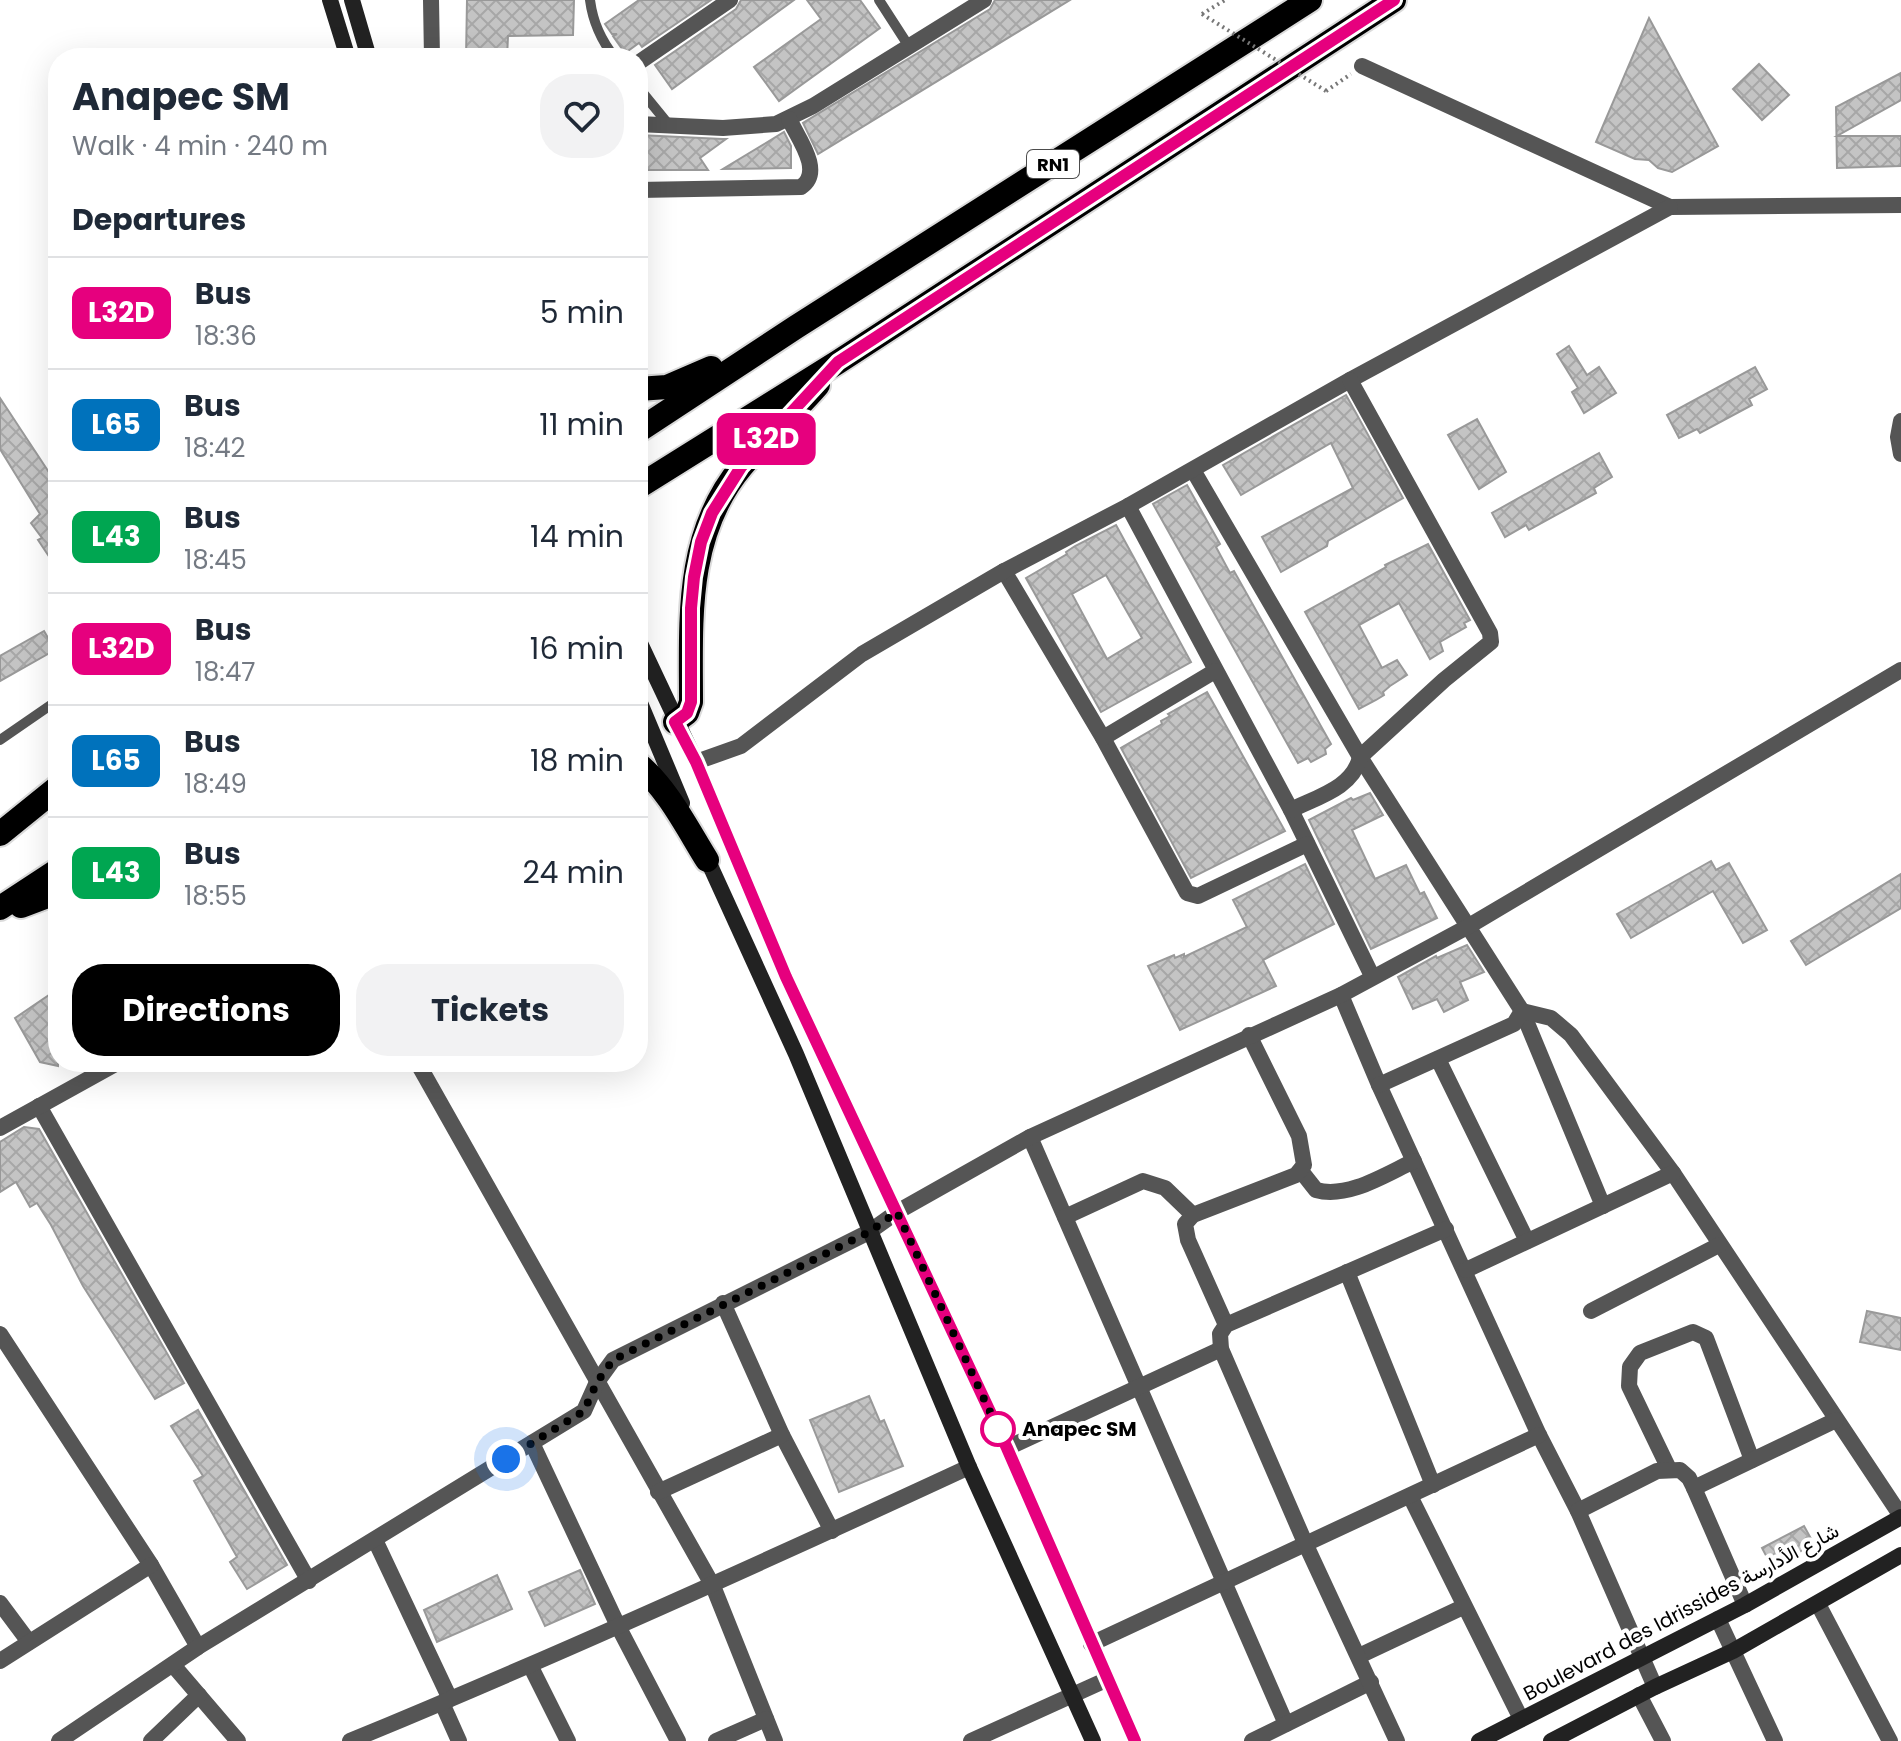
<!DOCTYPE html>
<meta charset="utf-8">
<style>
body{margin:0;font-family:Poppins,Vazirmatn,sans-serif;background:#f2f2f3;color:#1f2937;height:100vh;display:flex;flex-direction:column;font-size:30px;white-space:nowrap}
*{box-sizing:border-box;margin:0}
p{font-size:26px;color:#747a83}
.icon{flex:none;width:44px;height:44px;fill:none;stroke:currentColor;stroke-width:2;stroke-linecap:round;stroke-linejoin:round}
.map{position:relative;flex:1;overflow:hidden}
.panel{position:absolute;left:48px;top:48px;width:600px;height:1024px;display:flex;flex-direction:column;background:#fff;border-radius:32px;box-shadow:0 8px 32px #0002}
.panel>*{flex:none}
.badge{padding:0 16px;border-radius:12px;font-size:28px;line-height:52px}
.you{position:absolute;width:40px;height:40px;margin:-20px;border:6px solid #fff;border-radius:50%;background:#1a73e8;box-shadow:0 0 0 12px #1a73e833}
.map>.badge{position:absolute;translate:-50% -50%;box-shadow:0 0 0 4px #fff}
h2{padding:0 24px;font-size:30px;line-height:72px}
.round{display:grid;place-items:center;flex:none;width:84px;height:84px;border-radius:32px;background:#f2f2f3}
.headline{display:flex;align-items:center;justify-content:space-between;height:136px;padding:0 24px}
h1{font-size:38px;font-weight:700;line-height:60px}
.button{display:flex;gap:16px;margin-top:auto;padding:16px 24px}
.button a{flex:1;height:92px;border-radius:32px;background:#000;color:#fff;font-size:32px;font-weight:700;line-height:92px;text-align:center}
.button a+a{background:#f2f2f3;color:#1f2937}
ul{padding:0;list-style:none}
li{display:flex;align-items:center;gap:24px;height:112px;padding:0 24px;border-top:2px solid #e0e1e3}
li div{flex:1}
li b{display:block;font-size:30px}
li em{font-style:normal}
li .badge{min-width:88px;font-weight:700;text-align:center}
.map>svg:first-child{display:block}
.building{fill:url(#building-cross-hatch);stroke:#999;stroke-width:2;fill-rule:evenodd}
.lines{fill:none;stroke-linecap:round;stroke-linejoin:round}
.highway-casing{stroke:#dbdbdb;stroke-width:28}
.path{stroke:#777;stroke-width:4;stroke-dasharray:2 4;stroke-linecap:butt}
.lane{stroke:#555;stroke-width:10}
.street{stroke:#555;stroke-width:16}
.secondary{stroke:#222;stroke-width:16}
.highway{stroke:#000;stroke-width:24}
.path-bridge{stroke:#777;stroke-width:4;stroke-dasharray:2 4;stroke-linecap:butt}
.line-casing{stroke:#fff;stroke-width:18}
.line{stroke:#e6007e;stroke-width:12}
.walk{stroke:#000;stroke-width:8;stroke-dasharray:0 14.4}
.stop-dot{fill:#fff;stroke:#e6007e;stroke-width:4}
.labels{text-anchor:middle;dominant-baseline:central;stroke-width:8;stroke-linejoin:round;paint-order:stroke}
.shield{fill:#fff;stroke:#4c4c4c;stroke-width:2}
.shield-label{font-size:18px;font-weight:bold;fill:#000}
.stop-label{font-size:20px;font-weight:bold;fill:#000;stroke:#fff;text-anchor:start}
.street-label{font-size:20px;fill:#000;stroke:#fff}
</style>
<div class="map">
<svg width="1901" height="1741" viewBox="0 0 1901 1741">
<defs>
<pattern id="building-cross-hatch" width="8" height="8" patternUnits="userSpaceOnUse" patternTransform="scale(2)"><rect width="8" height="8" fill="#c4c4c4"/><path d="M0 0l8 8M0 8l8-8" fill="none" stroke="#a7a7a7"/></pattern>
</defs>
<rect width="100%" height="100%" fill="#fff"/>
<g class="building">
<path d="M467 0H574L573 35 508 36 507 58H466Z"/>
<path d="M639 0H711L642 47 639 43 625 53 613 36 617 34H612L605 24Z"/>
<path d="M741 0H794L672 89 655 65 736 9Z"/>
<path d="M807 0H860L880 28 779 101 754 67 821 19Z"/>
<path d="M995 0H1070L818 154 803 123 990 9Z"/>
<path d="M1649 18 1718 146 1672 172 1658 168 1649 160 1635 159 1596 142Z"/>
<path d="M1759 64 1789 95 1762 120 1733 89Z"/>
<path d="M1901 73V100L1837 136H1901V166L1837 168 1836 107Z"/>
<path d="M784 132 791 146V168L723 169Z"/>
<path d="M638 135 723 139H726L700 158 708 170H638Z"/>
<path d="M1569 346 1587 375 1599 367 1616 393 1584 413 1572 392 1578 388 1557 354Z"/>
<path d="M1755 367 1767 389 1749 399 1752 405 1700 433 1697 429 1679 438 1667 415Z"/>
<path d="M1346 395 1403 498 1328 541 1327 546 1281 572 1262 537 1353 488 1331 443 1241 495 1223 465Z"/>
<path d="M0 398 58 486V570L38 540 42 538 31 523 40 514 0 449Z"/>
<path d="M1477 419 1506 472 1479 489 1448 435Z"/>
<path d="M1599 453 1612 477 1594 488 1596 493 1529 530 1526 525 1505 537 1492 513Z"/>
<path d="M1187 485 1220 544 1216 547 1230 573 1234 571 1331 744 1325 749 1326 754 1311 762 1308 758 1298 763 1153 504Z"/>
<path d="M1116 525 1191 662 1101 712 1026 578 1067 554 1066 552 1075 546ZM1106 575 1142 638 1107 659 1072 594Z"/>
<path d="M1428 544 1470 620 1464 623 1466 627 1440 642 1443 651 1430 659 1399 603 1359 625 1382 668 1397 660 1407 675 1390 686 1383 692 1384 695 1376 700 1359 709 1305 612 1386 567 1385 565Z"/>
<path d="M44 631 55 650 0 681V656Z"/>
<path d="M1207 692 1285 831 1191 878 1121 748 1162 724 1161 721 1170 716 1168 714Z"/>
<path d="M1370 793 1383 815 1352 830 1375 879 1406 865 1420 894 1424 892 1437 918 1371 949 1309 820 1351 798 1353 800Z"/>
<path d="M1711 861 1716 870 1729 863 1767 930 1743 943 1713 891 1631 938 1617 914Z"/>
<path d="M1305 864 1334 924 1263 960 1276 986 1180 1030 1148 966 1174 955 1175 958 1184 954V957L1247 927 1233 900Z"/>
<path d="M1901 874V908L1806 965 1791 941Z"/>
<path d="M1467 945 1484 972 1460 982 1468 1000 1444 1012 1437 999 1413 1009 1398 977 1436 956 1437 958Z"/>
<path d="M58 989V1066L40 1062 15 1018Z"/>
<path d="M24 1127 39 1129 184 1383 155 1399 83 1286 51 1225 37 1203 30 1207 16 1182 0 1192V1142Z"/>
<path d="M1867 1311 1901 1318V1350L1860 1342Z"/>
<path d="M869 1396 880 1422 884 1420 903 1466 839 1492 810 1420Z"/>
<path d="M198 1410 287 1565 247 1589 230 1562 237 1557 194 1481 203 1476 171 1426Z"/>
<path d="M1804 1526 1814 1544 1772 1567 1762 1548Z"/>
<path d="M580 1570 595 1604 545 1626 529 1592Z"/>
<path d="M497 1575 512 1609 437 1642 424 1610Z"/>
</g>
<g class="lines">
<defs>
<g id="highway">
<path d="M638 389 667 387 711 368"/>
<path d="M638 431 796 327 1310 0"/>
<path d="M638 487 838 362 1394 0"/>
<path d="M675 722 687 713 691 702C691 619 685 534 742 466 766 437 794 413 818 385"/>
<path d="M638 764C668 789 687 828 707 860"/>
<path d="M0 834 58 787"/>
<path d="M21 906 58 892"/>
<path d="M0 908 58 870"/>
</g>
</defs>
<use href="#highway" class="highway-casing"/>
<g class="path">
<path d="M1202 14 1225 0"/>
<path d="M1326 91 1351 74"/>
</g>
<g class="lane">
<path d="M590 0C593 23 601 40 615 58"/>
<path d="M879 0 908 45"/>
<path d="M638 87 669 125"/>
<path d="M0 740 58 700"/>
</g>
<g class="street">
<path d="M431 0 432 58"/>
<path d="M638 63 730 0"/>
<path d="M1362 66 1670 207 1901 205"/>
<path d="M638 124 723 128 776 124 813 106 984 0"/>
<path d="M638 190 801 187C824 172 798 138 789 119"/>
<path d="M1901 421 1898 437 1901 454"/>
<path d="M1193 470 1360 757 1522 1011 1603 1206"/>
<path d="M1128 506 1291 810 1372 976"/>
<path d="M1004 571 1103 738 1187 893 1198 896 1307 844"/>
<path d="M1103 738 1215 671"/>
<path d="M696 762 741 746 862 654 1004 571 1128 506 1350 380 1670 207"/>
<path d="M1291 810C1317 797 1353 788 1360 757L1444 680 1491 642 1490 633 1350 380"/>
<path d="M1341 995 1379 1085 1539 1435 1578 1511 1655 1687"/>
<path d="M1438 1059 1527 1241"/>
<path d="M417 1062 713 1586 775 1741"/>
<path d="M1379 1085 1514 1024 1522 1011 1551 1018 1571 1035 1673 1173 1901 1516"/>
<path d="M39 1106 309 1581"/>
<path d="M0 1128 119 1062"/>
<path d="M1030 1137 1286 1724"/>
<path d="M1301 1171 1316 1190C1348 1199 1386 1174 1414 1161"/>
<path d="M1065 1217 1143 1181 1165 1188 1193 1215"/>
<path d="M1466 1270 1673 1173"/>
<path d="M1347 1272 1433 1485"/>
<path d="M723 1303 782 1435 832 1531"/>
<path d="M1591 1311 1719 1245"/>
<path d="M1226 1325 1188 1240 1185 1224 1193 1215 1296 1175 1304 1165 1299 1136 1249 1035"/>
<path d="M0 1334 151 1565 198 1647"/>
<path d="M532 1443 619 1628 678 1741"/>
<path d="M1007 1448 1221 1349"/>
<path d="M1669 1469 1629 1386 1630 1367 1640 1353 1693 1332 1706 1338 1752 1460"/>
<path d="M1694 1488 1836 1420"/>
<path d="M658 1492 782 1435"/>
<path d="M1410 1496 1521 1719"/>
<path d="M1578 1511 1657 1471 1680 1470 1689 1478 1694 1488 1745 1605"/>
<path d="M375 1540 450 1699"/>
<path d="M0 1603 29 1642"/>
<path d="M1818 1604 1890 1741"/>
<path d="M1718 1619 1775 1741"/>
<path d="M1091 1644 1539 1435"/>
<path d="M1359 1656 1463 1607"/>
<path d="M0 1661 151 1565"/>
<path d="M173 1665 238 1741"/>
<path d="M531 1667 568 1741"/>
<path d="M1639 1695 1663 1741"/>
<path d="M442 1703 459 1741"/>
<path d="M59 1741 198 1647 584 1411 597 1382 613 1360 869 1232 897 1212 1030 1137 1341 995 1469 926 1901 670"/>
<path d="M151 1741 199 1695"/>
<path d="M350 1741C559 1655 764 1562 969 1467"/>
<path d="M716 1741 766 1719"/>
<path d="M971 1741 1108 1679"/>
<path d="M1252 1741 1371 1682"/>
<path d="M1397 1741 1306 1545 1221 1349 1220 1334 1226 1325 1446 1229"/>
</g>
<g class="secondary">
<path d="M330 0 348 58"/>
<path d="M352 0 369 58"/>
<path d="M638 639 696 762 786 977 1007 1448 1135 1741"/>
<path d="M638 698 682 803"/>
<path d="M703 850 796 1054 969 1467 1093 1741"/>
<path d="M1479 1741 1745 1605 1901 1517"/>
<path d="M1551 1741 1655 1687 1733 1651 1901 1555"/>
</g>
<use href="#highway" class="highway"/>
<path class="path-bridge" d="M1202 14 1326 91"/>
</g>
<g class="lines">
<defs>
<path id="line" d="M1135 1741 1007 1448 786 977 696 762 675 722 687 713 691 702V608L694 577 701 542 712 513 741 467 838 362 1394 0"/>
</defs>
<use href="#line" class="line-casing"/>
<use href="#line" class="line"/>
<path class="walk" d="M506 1459 584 1411 597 1382 613 1360 869 1232 897 1212 998 1429"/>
</g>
<circle class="stop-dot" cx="998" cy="1429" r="16"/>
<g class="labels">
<rect class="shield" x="1027" y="150" width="52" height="28" rx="6"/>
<g class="shield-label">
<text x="1053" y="164">RN1</text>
</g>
<g class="stop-label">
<text x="1022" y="1429">Anapec SM</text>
</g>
<g class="street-label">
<text transform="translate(1681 1612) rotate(-28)">Boulevard des Idrissides شارع الأدارسة</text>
</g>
</g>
</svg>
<div class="you" style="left:506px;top:1459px"></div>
<b class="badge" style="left:766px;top:439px;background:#e6007e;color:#fff">L32D</b>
<section class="panel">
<div class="headline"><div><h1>Anapec SM</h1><p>Walk · 4 min · 240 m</p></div><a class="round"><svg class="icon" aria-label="heart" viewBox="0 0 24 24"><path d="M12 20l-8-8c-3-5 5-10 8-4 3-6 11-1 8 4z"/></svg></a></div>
<h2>Departures</h2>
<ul>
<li><span class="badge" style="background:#e6007e;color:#fff">L32D</span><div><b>Bus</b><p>18:36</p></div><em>5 min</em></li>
<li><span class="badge" style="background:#0072bc;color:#fff">L65</span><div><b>Bus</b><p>18:42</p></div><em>11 min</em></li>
<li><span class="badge" style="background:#00a651;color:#fff">L43</span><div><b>Bus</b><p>18:45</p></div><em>14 min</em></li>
<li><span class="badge" style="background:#e6007e;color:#fff">L32D</span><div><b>Bus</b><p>18:47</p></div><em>16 min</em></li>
<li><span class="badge" style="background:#0072bc;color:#fff">L65</span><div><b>Bus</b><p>18:49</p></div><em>18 min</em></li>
<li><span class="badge" style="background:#00a651;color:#fff">L43</span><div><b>Bus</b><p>18:55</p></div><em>24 min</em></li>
</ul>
<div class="button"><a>Directions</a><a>Tickets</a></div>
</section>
</div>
